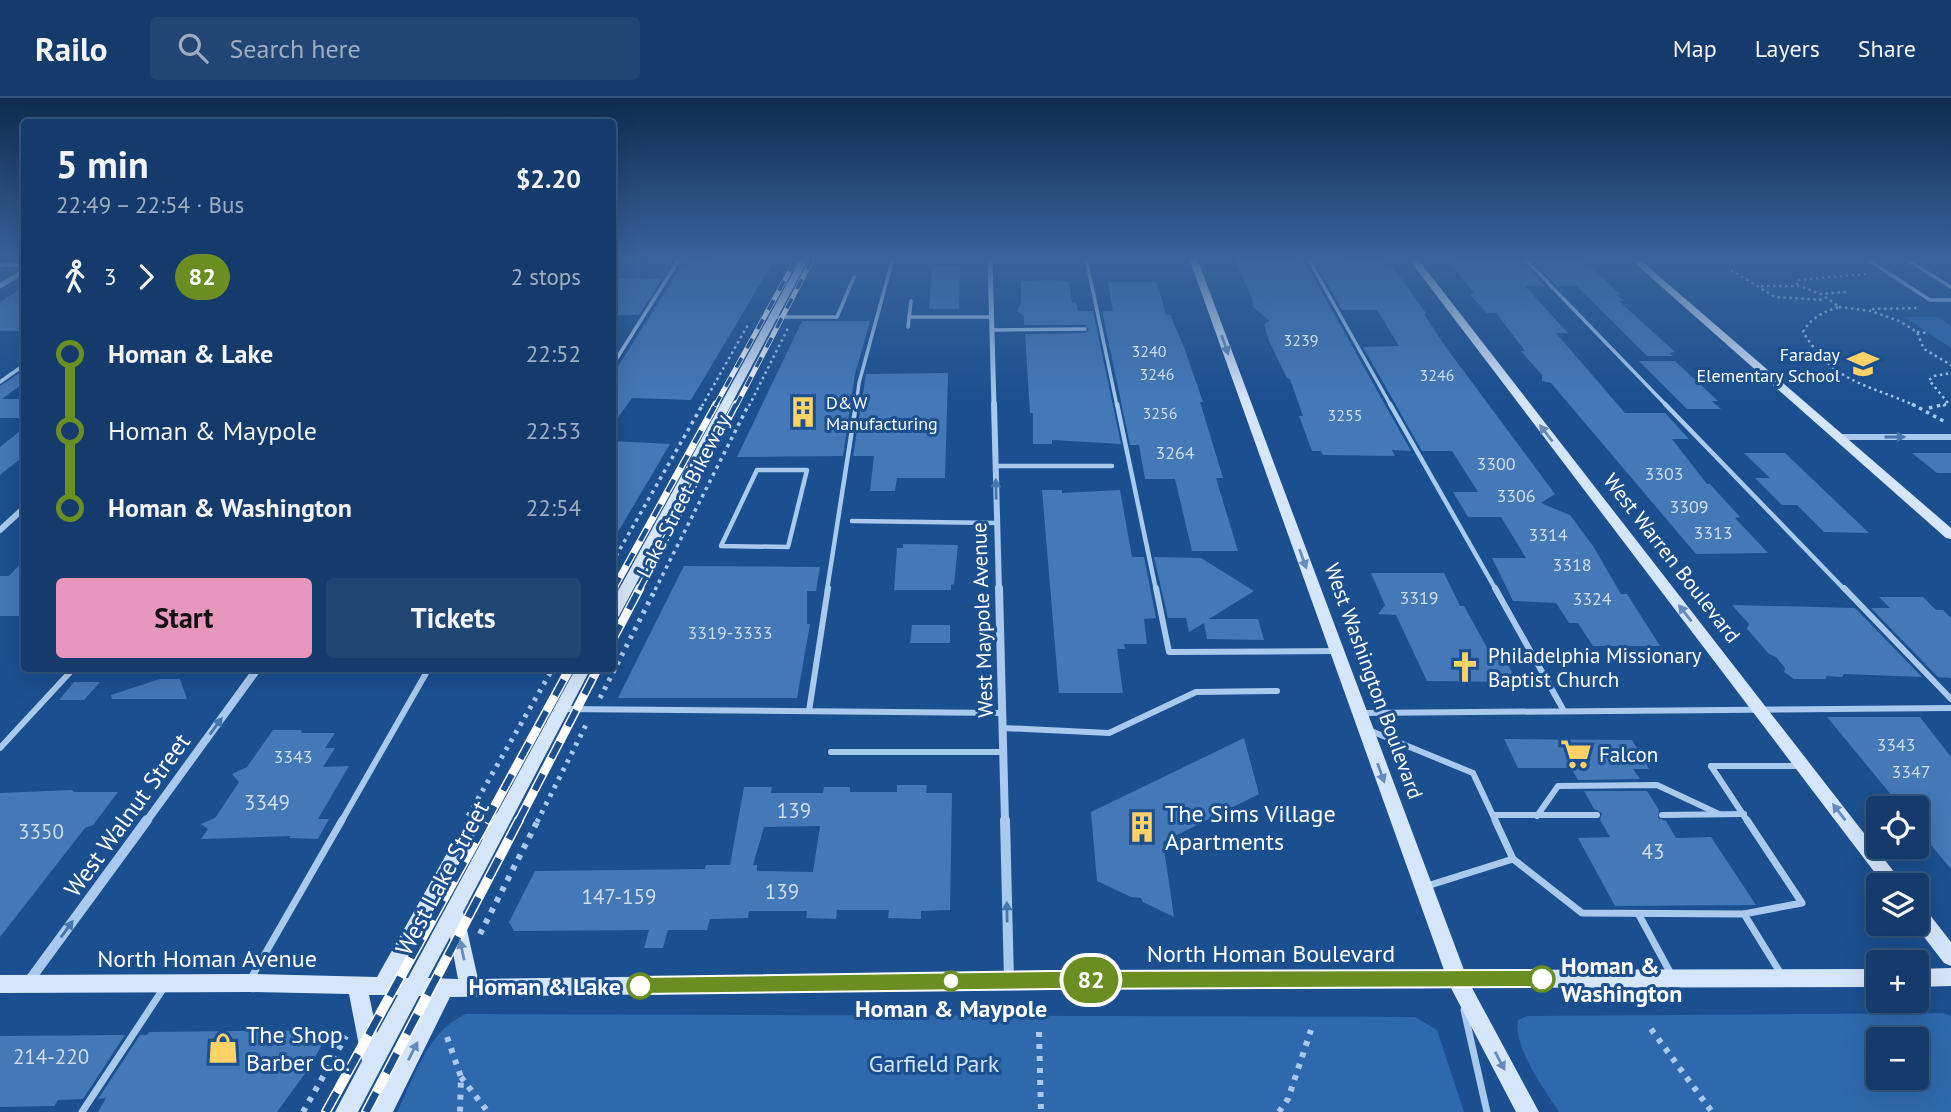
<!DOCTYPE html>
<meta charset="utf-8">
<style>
body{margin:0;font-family:"PT Sans",sans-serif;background:#214673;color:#f1f3f6;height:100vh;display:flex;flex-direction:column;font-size:26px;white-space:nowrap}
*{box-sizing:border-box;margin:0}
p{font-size:23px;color:#9dadc1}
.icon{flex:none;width:38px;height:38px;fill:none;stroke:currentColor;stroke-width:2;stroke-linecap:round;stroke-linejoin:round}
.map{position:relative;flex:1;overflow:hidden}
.sheet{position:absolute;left:21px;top:21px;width:595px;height:553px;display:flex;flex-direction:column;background:#143b6b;border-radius:7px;box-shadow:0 7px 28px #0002,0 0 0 2px #33557e}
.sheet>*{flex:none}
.badge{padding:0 14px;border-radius:23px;font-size:24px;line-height:46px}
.controls{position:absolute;left:1866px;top:698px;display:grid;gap:14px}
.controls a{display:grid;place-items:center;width:63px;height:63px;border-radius:7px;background:#143b6b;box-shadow:0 7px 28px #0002,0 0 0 2px #33557e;font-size:35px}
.map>.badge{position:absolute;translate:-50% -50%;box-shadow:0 0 0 4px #fff}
.legs{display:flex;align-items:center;gap:10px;height:77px;padding:0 35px;font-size:23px}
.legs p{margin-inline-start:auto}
.overview{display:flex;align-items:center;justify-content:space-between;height:119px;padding:0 35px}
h1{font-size:38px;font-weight:600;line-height:52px}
.cta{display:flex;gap:14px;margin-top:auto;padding:14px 35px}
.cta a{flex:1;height:80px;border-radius:7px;background:#e797bd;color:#111;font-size:28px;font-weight:600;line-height:80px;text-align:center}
.cta a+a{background:#214673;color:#f1f3f6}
ul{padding:0 35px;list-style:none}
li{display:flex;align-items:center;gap:24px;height:77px;font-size:26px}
li i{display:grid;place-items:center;width:10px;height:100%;margin:0 9px;background:currentColor}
li i::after{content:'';width:18px;height:18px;margin:-9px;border:5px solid;border-radius:50%;background:#143b6b}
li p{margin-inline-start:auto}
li:first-child i{background:linear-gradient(#0000 50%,currentColor 0)}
li:last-child i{background:linear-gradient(currentColor 50%,#0000 0)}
header{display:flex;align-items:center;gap:42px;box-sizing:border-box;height:98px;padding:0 35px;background:#143b6b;border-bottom:2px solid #33557e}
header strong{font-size:33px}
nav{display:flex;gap:38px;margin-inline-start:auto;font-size:24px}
.search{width:490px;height:63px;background:#214673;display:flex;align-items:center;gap:18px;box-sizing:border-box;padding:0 24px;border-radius:7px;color:#9dadc1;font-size:26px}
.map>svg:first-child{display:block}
.green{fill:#2e69ad;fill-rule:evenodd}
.building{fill:#4478b7;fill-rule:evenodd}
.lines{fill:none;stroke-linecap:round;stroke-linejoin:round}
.path-far3{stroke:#a9c9ee;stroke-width:2.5;stroke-dasharray:2.5 3.5;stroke-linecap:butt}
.path-far2{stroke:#a9c9ee;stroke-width:3.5;stroke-dasharray:3.5 4.5;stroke-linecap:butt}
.path-far1{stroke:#a9c9ee;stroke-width:5;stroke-dasharray:3.5 6;stroke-linecap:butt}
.path{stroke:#a9c9ee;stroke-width:6;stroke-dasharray:5 7;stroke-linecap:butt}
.lane-far3{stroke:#a9c9ee;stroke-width:3.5}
.lane-far2{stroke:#a9c9ee;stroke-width:4.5}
.lane-far1{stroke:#a9c9ee;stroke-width:6}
.lane{stroke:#a9c9ee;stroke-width:7}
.street-far3{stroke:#a9c9ee;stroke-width:5}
.street-far2{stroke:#a9c9ee;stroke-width:6}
.street-far1{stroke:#a9c9ee;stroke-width:8}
.street{stroke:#a9c9ee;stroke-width:10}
.secondary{fill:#d6e6fa;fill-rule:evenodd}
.rail-far3-casing{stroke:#fff;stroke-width:5}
.rail-far2-casing{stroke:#fff;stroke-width:7}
.rail-far1-casing{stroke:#fff;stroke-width:9}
.rail-casing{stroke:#fff;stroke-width:10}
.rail-far3{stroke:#1b4f8f;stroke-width:3.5;stroke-dasharray:11;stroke-linecap:butt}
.rail-far2{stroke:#1b4f8f;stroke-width:4.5;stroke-dasharray:14;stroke-linecap:butt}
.rail-far1{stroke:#1b4f8f;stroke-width:6;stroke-dasharray:18;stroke-linecap:butt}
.rail{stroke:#1b4f8f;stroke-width:7;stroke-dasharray:22;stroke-linecap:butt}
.oneway{fill:#668bba}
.oneway2{fill:#4674ac}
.line-1{fill:#6b8e23;stroke:#fff;stroke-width:2}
.stop-1-dot{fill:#fff;stroke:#6b8e23;stroke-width:3.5}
.labels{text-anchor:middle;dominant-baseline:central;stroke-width:6;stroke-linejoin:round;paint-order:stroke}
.far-number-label{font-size:16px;fill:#d0dded}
.far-poi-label{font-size:18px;fill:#fff;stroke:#1b4f8f;text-anchor:end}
.number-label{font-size:18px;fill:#d0dded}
.street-label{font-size:21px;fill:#fff;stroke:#1b4f8f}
.poi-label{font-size:21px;fill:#fff;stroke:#1b4f8f;text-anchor:start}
.near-number-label{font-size:21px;fill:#d0dded}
.near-poi-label{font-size:24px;fill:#fff;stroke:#1b4f8f;text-anchor:start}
.near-street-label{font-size:24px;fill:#fff;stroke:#1b4f8f}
.near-stop-label{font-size:24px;font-weight:bold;fill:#fff;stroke:#1b4f8f;text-anchor:start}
.near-park-label{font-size:24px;fill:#cfe3fa;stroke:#1b4f8f}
</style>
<header>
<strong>Railo</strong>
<div class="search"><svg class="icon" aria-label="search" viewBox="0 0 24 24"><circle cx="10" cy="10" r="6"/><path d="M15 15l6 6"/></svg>Search here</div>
<nav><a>Map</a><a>Layers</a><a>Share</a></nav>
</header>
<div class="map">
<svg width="1951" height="1014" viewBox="0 0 1951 1014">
<rect width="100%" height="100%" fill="#1b4f8f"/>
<g class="green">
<path d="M1905 219H1938L1951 228V250Z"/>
<path d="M1943 915 1951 918V1014H1559C1544 991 1513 949 1518 922L1527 918ZM1878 942H1916V980H1878Z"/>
<path d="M466 916 1415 919 1437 932 1464 1014H397C414 980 428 932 466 916Z"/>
</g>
<g class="building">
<path d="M1234 160H1293L1296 164H1305L1411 353 1392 352 1395 358 1323 357 1321 353H1312L1299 318H1303L1290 281 1287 280 1269 243 1264 226 1270 223 1253 209 1252 200Z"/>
<path d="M1337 160H1386L1426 215 1424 216 1445 248 1555 396 1541 405 1570 417 1593 448 1621 496H1627L1660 548H1593L1578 525H1569L1556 505 1513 503 1492 460H1526L1501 419H1468L1453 394H1478L1452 353H1422L1363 249 1399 248 1377 212H1342L1315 164H1339Z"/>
<path d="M1446 160H1520L1545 188H1525L1568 235H1556L1625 315H1665L1689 341H1672L1707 386H1710L1740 419 1735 420 1768 455 1696 456 1551 285 1542 283V277L1521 253H1525L1496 215H1487L1470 197 1474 195Z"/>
<path d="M1530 160H1579L1587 165 1621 197H1617L1624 203H1619L1675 254 1669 255 1673 258H1647L1577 188H1557Z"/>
<path d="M685 162 772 166 691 302 632 300 612 328V278Z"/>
<path d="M932 168H960L959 211H929Z"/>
<path d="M612 180 662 181 639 217H612Z"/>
<path d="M1048 182 1069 183 1072 204H1076L1078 213H1093L1121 346 1052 342V346H1033V315H1030L1025 236 1085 235 1089 232 1085 227H1024V218L1017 213 1021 206V183Z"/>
<path d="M1108 184H1157L1166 217H1170L1184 249 1203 304H1200L1223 380H1216L1238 453H1192L1175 381H1145L1139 347H1130L1102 213H1113Z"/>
<path d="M24 189V233H0V204Z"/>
<path d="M802 223H870L855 276 843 358 737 359Z"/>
<path d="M1639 263H1675L1718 303H1712L1721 311H1687Z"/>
<path d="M24 272V285L2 301H24V320H0V288Z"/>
<path d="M948 275 945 380H897L895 393H870L874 358H853L866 276Z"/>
<path d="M24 330V358L0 377V349Z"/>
<path d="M612 343 670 346 612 444Z"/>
<path d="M1744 355H1785L1869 435 1824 434 1797 407H1782L1755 380H1770Z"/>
<path d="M1912 355H1951V375H1937Z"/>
<path d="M1042 392H1062V395L1120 392 1132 459H1144L1156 520 1144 521 1147 546H1124L1125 551H1117L1123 595H1059Z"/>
<path d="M903 446 958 447 954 486 951 487V492H894L897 450H903Z"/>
<path d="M1154 459 1201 460 1254 493 1209 521H1258L1264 542 1207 541 1204 525 1189 534 1186 520H1168Z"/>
<path d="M24 462V518H0V478H9Z"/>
<path d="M684 468 820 469 816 493H807V526H810L797 600H618Z"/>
<path d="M1371 475H1444L1460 508H1464L1490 555H1502L1517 584 1427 583 1396 517 1378 516 1385 507Z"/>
<path d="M1879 499H1923L1936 512H1943L1951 520V580L1938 579 1871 510H1890Z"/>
<path d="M1732 507 1855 510 1922 579 1844 576 1842 579 1826 578V581H1794L1784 574 1785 570 1776 559 1769 556 1747 531 1749 526Z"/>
<path d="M912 527H950V545H910Z"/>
<path d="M160 581H180L187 601H112L111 597Z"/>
<path d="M74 584H100L84 602H59Z"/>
<path d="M1827 619H1920L1951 659V771L1916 729V710H1902Z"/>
<path d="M273 632H301L302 635H335L325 650H335L323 669 349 668 318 721H329L318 741 289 740 291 738 201 741 208 731 201 726 215 720 239 684 232 676 247 669Z"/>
<path d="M1244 640 1259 696 1163 744 1174 819 1143 804 1141 800 1131 799 1097 783 1091 714Z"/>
<path d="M1504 641 1632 642 1649 671H1633L1640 681 1578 682 1571 670H1518Z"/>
<path d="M897 687H927L926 695H952L950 812 921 813V821L888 820 889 812H837L836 821 806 820 807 813H749L748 820 710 821 707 832H668L663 850H644L649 832 514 833 509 824 535 773 705 771 706 767H730L744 689H772L771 695H823L824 689H850V694H897ZM820 728 813 774 757 773V767H753L764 729Z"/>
<path d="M72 692 74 694H118L93 727 85 730 0 839V695Z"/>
<path d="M1584 693H1647L1659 712 1658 720 1666 723 1676 740 1711 739 1756 807 1615 808 1578 740 1610 739 1600 722 1602 715 1594 711Z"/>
<path d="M330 932 309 970 277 1014H98L106 1000 98 1001 140 937H147L149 934Z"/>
<path d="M125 937 83 1001 58 1002 54 1008 0 1009V938Z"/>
</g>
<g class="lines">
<g class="path-far3">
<path d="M1731 172 1775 199 1825 202"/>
<path d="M1797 187V182L1866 176"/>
<path d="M1761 188H1799L1821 196"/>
<path d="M1846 194 1821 196 1839 209C1824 214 1811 219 1803 234 1835 286 1865 285 1916 308"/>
<path d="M1839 209 1871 213 1899 223 1917 234 1924 251 1951 267"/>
<path d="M1872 211 1919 210"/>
<path d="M1917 234 1929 235"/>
<path d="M702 308 749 225"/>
<path d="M749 308 788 230"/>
<path d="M1943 308 1948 305 1929 282 1934 278 1951 275"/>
</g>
<g class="path-far2">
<path d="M1912 306 1947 325"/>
<path d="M1929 310 1946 306"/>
<path d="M612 465 703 306"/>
<path d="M655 492 749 306"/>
</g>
<g class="path-far1">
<path d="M600 600 656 490"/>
<path d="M468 718 553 570"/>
<path d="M537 724 588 623"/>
</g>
<g class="path">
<path d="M480 836 538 722"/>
<path d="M1651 931 1712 1014"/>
<path d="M1039 934 1041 1014"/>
<path d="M447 939 461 979 460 1014"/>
<path d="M461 979 488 1014"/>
<path d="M303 1014 346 938"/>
<path d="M1279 1014 1288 1001 1311 932"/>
</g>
<g class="lane-far3">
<path d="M1086 160 1117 308"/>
<path d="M1308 160 1391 308"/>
<path d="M1524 160 1667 308"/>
<path d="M1865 160 1930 202H1951"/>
<path d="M1904 160 1951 189"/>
<path d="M0 167H24"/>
<path d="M773 219H837L854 179"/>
<path d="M909 219H992"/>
<path d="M908 229 911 203"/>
<path d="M992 232 1085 231"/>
<path d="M612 268 680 160"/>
<path d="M0 284 24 267"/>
<path d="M856 308 859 285 893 160"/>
</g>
<g class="lane-far2">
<path d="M1117 306 1156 492"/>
<path d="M1390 306 1496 492"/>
<path d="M1665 306 1845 492"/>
<path d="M996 368H1112"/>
<path d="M757 372H807L788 449 721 448Z"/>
<path d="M852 423 997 425"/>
<path d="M827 492 856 306"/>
</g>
<g class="lane-far1">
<path d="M1156 490 1169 554 1337 553"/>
<path d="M1495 490 1564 613"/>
<path d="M1844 490 1951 601"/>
<path d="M565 611 1002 615"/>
<path d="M809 613 828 490"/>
<path d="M1363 615 1951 610"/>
<path d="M1003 630 1109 635 1196 594 1277 593"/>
<path d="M1371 633 1473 675 1496 724"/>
<path d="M0 650 74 570"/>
<path d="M831 654H1003"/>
<path d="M1711 668H1799"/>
<path d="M1711 668 1748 724"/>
<path d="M1494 717H1597"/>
<path d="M1662 717 1744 716"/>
<path d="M1537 718 1558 688 1657 687 1719 716"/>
<path d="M341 724 429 570"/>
</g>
<g class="lane">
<path d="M1513 761 1582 815 1744 816 1802 805 1747 722"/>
<path d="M1427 788 1513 761 1495 722"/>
<path d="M1744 816 1781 876"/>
<path d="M1639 817 1671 876"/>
<path d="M250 882 342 722"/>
<path d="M1464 912 1487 1014"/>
<path d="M82 1014 165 888"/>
</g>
<g class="street-far3">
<path d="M990 160 994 308"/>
<path d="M0 188 24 173"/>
</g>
<g class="street-far2">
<path d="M994 306 999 492"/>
<path d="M1838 339H1951"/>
<path d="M0 432 24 410"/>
</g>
<g class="street-far1">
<path d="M999 490 1005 724"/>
<path d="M146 724 258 570"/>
</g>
<g class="street">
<path d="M1005 722 1009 882"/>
<path d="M29 883 147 722"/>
</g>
<g class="secondary">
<path d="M801 160H809L619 518 612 522V504Z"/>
<path d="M1189 160H1197L1464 872 1878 871V889L1472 890 1539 1014H1516L1451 890 1052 891 450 899 393 1014H371L430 898H419L358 1014H335L362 963 349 896 249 894 0 895V877L249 876 377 879 455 741 497 715 576 570H591L463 814 478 881 1052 873 1444 872ZM483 741 408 880 397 879 467 751ZM450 839 458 881 428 880ZM369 897H398L377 935Z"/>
<path d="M1408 160H1417L1905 788H1885Z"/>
<path d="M1629 160H1638L1951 430V441L1946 440Z"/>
<path d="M1916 806 1923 808 1951 844V868L1944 865 1914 826H1916Z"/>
<path d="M1951 870V888L1916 889V871Z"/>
</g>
<defs>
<g id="rail-far3">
<path d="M715 308 797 160"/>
<path d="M736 308 813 160"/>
</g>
<g id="rail-far2">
<path d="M613 492 716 306"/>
<path d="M639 492 736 306"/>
</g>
<g id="rail-far1">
<path d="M612 494 614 490"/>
<path d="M612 543 640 490"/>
<path d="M486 724 570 570"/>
<path d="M518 724 598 570"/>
</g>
<g id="rail">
<path d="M326 1014 487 722"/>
<path d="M366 1014 519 722"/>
</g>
</defs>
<use href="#rail-far3" class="rail-far3-casing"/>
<use href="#rail-far2" class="rail-far2-casing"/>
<use href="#rail-far1" class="rail-far1-casing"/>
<use href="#rail" class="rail-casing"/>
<use href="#rail-far3" class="rail-far3"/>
<use href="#rail-far2" class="rail-far2"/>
<use href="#rail-far1" class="rail-far1"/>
<use href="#rail" class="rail"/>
</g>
<defs><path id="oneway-solid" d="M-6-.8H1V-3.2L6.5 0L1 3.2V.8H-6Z" transform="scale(1.75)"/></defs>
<g class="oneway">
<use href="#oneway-solid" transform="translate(1225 247) rotate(70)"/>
<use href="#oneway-solid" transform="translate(1546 335) rotate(-128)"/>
<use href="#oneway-solid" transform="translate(1303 461) rotate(70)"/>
<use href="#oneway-solid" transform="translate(1685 515) rotate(-128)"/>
<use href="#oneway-solid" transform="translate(1381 675) rotate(70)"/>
<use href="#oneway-solid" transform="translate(1839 714) rotate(-128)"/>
<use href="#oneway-solid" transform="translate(462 852) rotate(-102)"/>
<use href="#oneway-solid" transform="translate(413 953) rotate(-63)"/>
<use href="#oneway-solid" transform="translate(1500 963) rotate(62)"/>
</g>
<g class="oneway2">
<use href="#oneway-solid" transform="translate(1895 339)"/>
<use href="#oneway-solid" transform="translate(996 391) rotate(-91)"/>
<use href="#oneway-solid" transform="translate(216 628) rotate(-54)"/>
<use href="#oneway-solid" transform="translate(1007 814) rotate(-91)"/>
<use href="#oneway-solid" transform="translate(67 831) rotate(-54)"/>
</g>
<linearGradient id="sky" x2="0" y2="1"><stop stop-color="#0f2b4f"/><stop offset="0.53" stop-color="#39639b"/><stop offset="1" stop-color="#39639b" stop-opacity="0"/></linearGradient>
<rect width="1951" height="302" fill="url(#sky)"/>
<path class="line-1" d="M1542 872 1549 875 1551 881 1549 887 1542 889 1052 891 640 896 633 894 630 888 633 881 640 879 1052 873Z"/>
<defs>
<symbol id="school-bare" viewBox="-9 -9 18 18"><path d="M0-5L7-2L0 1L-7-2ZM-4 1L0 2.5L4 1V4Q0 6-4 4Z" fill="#ffd166" stroke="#1b4f8f" stroke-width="2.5" paint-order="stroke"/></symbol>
<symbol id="building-bare" viewBox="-9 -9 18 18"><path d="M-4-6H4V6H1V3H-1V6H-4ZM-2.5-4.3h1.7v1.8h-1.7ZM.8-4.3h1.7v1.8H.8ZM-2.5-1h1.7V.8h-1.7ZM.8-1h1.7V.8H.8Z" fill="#ffd166" stroke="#1b4f8f" stroke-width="2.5" paint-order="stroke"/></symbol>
<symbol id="church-bare" viewBox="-9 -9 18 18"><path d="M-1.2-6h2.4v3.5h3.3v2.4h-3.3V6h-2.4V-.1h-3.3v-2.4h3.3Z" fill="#ffd166" stroke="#1b4f8f" stroke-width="2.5" paint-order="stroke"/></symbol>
<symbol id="supermarket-bare" viewBox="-9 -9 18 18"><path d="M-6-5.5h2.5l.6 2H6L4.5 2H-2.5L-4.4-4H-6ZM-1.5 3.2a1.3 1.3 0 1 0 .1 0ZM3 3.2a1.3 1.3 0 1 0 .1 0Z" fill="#ffd166" stroke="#1b4f8f" stroke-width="2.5" paint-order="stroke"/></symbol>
<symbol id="shop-bare" viewBox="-9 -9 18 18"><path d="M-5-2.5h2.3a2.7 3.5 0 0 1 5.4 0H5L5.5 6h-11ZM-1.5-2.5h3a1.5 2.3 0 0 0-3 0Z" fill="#ffd166" stroke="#1b4f8f" stroke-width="2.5" paint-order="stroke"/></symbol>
</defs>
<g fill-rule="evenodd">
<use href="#school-bare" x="1841" y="244" width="44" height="44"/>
<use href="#building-bare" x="781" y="292" width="44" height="44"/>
<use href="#church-bare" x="1443" y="547" width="44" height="44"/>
<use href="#supermarket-bare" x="1554" y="634" width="44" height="44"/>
<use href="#building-bare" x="1120" y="707" width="44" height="44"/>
<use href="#shop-bare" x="201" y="928" width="44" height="44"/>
</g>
<g class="stop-1-dot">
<circle cx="1542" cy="881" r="12"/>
<circle cx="951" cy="883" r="9"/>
<circle cx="640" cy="888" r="12"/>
</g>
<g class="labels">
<g class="far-number-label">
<text x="1301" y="242">3239</text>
<text x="1149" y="253">3240</text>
<text x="1157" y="276">3246</text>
<text x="1437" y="277">3246</text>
<text x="1160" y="315">3256</text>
<text x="1345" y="317">3255</text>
</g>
<g class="far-poi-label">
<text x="1840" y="256">Faraday<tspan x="1840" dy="21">Elementary School</tspan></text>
<text x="826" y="304" text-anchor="start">D&amp;W<tspan x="826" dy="21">Manufacturing</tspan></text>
</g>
<g class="number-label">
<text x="1175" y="354">3264</text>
<text x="1496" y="365">3300</text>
<text x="1664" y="375">3303</text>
<text x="1516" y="397">3306</text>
<text x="1689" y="408">3309</text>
<text x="1713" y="434">3313</text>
<text x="1548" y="436">3314</text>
<text x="1572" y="466">3318</text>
<text x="1419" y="499">3319</text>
<text x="1592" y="500">3324</text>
<text x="730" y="534">3319-3333</text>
<text x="1896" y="646">3343</text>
<text x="293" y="658">3343</text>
<text x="1911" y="673">3347</text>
</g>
<g class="street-label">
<text transform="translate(683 398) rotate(-63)">Lake Street Bikeway</text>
<text transform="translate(1672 460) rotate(52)">West Warren Boulevard</text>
<text transform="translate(982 522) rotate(-92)">West Maypole Avenue</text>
<text transform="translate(1374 583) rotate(70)">West Washington Boulevard</text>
</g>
<g class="poi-label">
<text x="1488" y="557">Philadelphia Missionary<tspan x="1488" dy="24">Baptist Church</tspan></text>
<text x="1599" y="656">Falcon</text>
</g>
<g class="near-number-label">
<text x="267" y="704">3349</text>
<text x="794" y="712">139</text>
<text x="41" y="733">3350</text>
<text x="1653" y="753">43</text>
<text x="782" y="793">139</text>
<text x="619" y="798">147-159</text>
<text x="51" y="958">214-220</text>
</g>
<g class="near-poi-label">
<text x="1165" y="715">The Sims Village<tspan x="1165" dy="28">Apartments</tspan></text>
<text x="246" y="936">The Shop<tspan x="246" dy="28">Barber Co.</tspan></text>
</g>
<g class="near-street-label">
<text transform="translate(127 717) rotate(-54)">West Walnut Street</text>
<text transform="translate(442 780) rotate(-62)">West Lake Street</text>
<text x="1271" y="855">North Homan Boulevard</text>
<text x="207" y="860">North Homan Avenue</text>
</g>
<g class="near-stop-label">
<text x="1561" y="867">Homan &amp;<tspan x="1561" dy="28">Washington</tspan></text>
<text x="621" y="888" text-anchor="end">Homan &amp; Lake</text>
<text x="951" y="910" text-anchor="middle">Homan &amp; Maypole</text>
</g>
<g class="near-park-label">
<text x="934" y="965">Garfield Park</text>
</g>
</g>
</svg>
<div class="controls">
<a><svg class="icon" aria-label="locate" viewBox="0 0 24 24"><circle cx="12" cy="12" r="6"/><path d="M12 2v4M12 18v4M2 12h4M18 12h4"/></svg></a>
<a><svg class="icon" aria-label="layers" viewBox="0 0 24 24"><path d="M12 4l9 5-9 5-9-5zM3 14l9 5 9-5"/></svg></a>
<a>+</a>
<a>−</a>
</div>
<b class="badge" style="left:1091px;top:882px;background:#6b8e23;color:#fff">82</b>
<section class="sheet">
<div class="overview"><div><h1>5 min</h1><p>22:49 – 22:54 · Bus</p></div><b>$2.20</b></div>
<div class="legs"><svg class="icon" aria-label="walk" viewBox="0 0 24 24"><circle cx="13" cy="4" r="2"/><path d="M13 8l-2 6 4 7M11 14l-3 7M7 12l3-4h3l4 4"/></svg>3<svg class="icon" aria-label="forward" viewBox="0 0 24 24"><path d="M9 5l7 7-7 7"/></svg><b class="badge" style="background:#6b8e23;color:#fff">82</b><p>2 stops</p></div>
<ul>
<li><i style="color:#6b8e23"></i><b>Homan &amp; Lake</b><p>22:52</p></li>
<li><i style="color:#6b8e23"></i><span>Homan &amp; Maypole</span><p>22:53</p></li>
<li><i style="color:#6b8e23"></i><b>Homan &amp; Washington</b><p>22:54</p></li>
</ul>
<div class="cta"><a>Start</a><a>Tickets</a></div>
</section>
</div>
